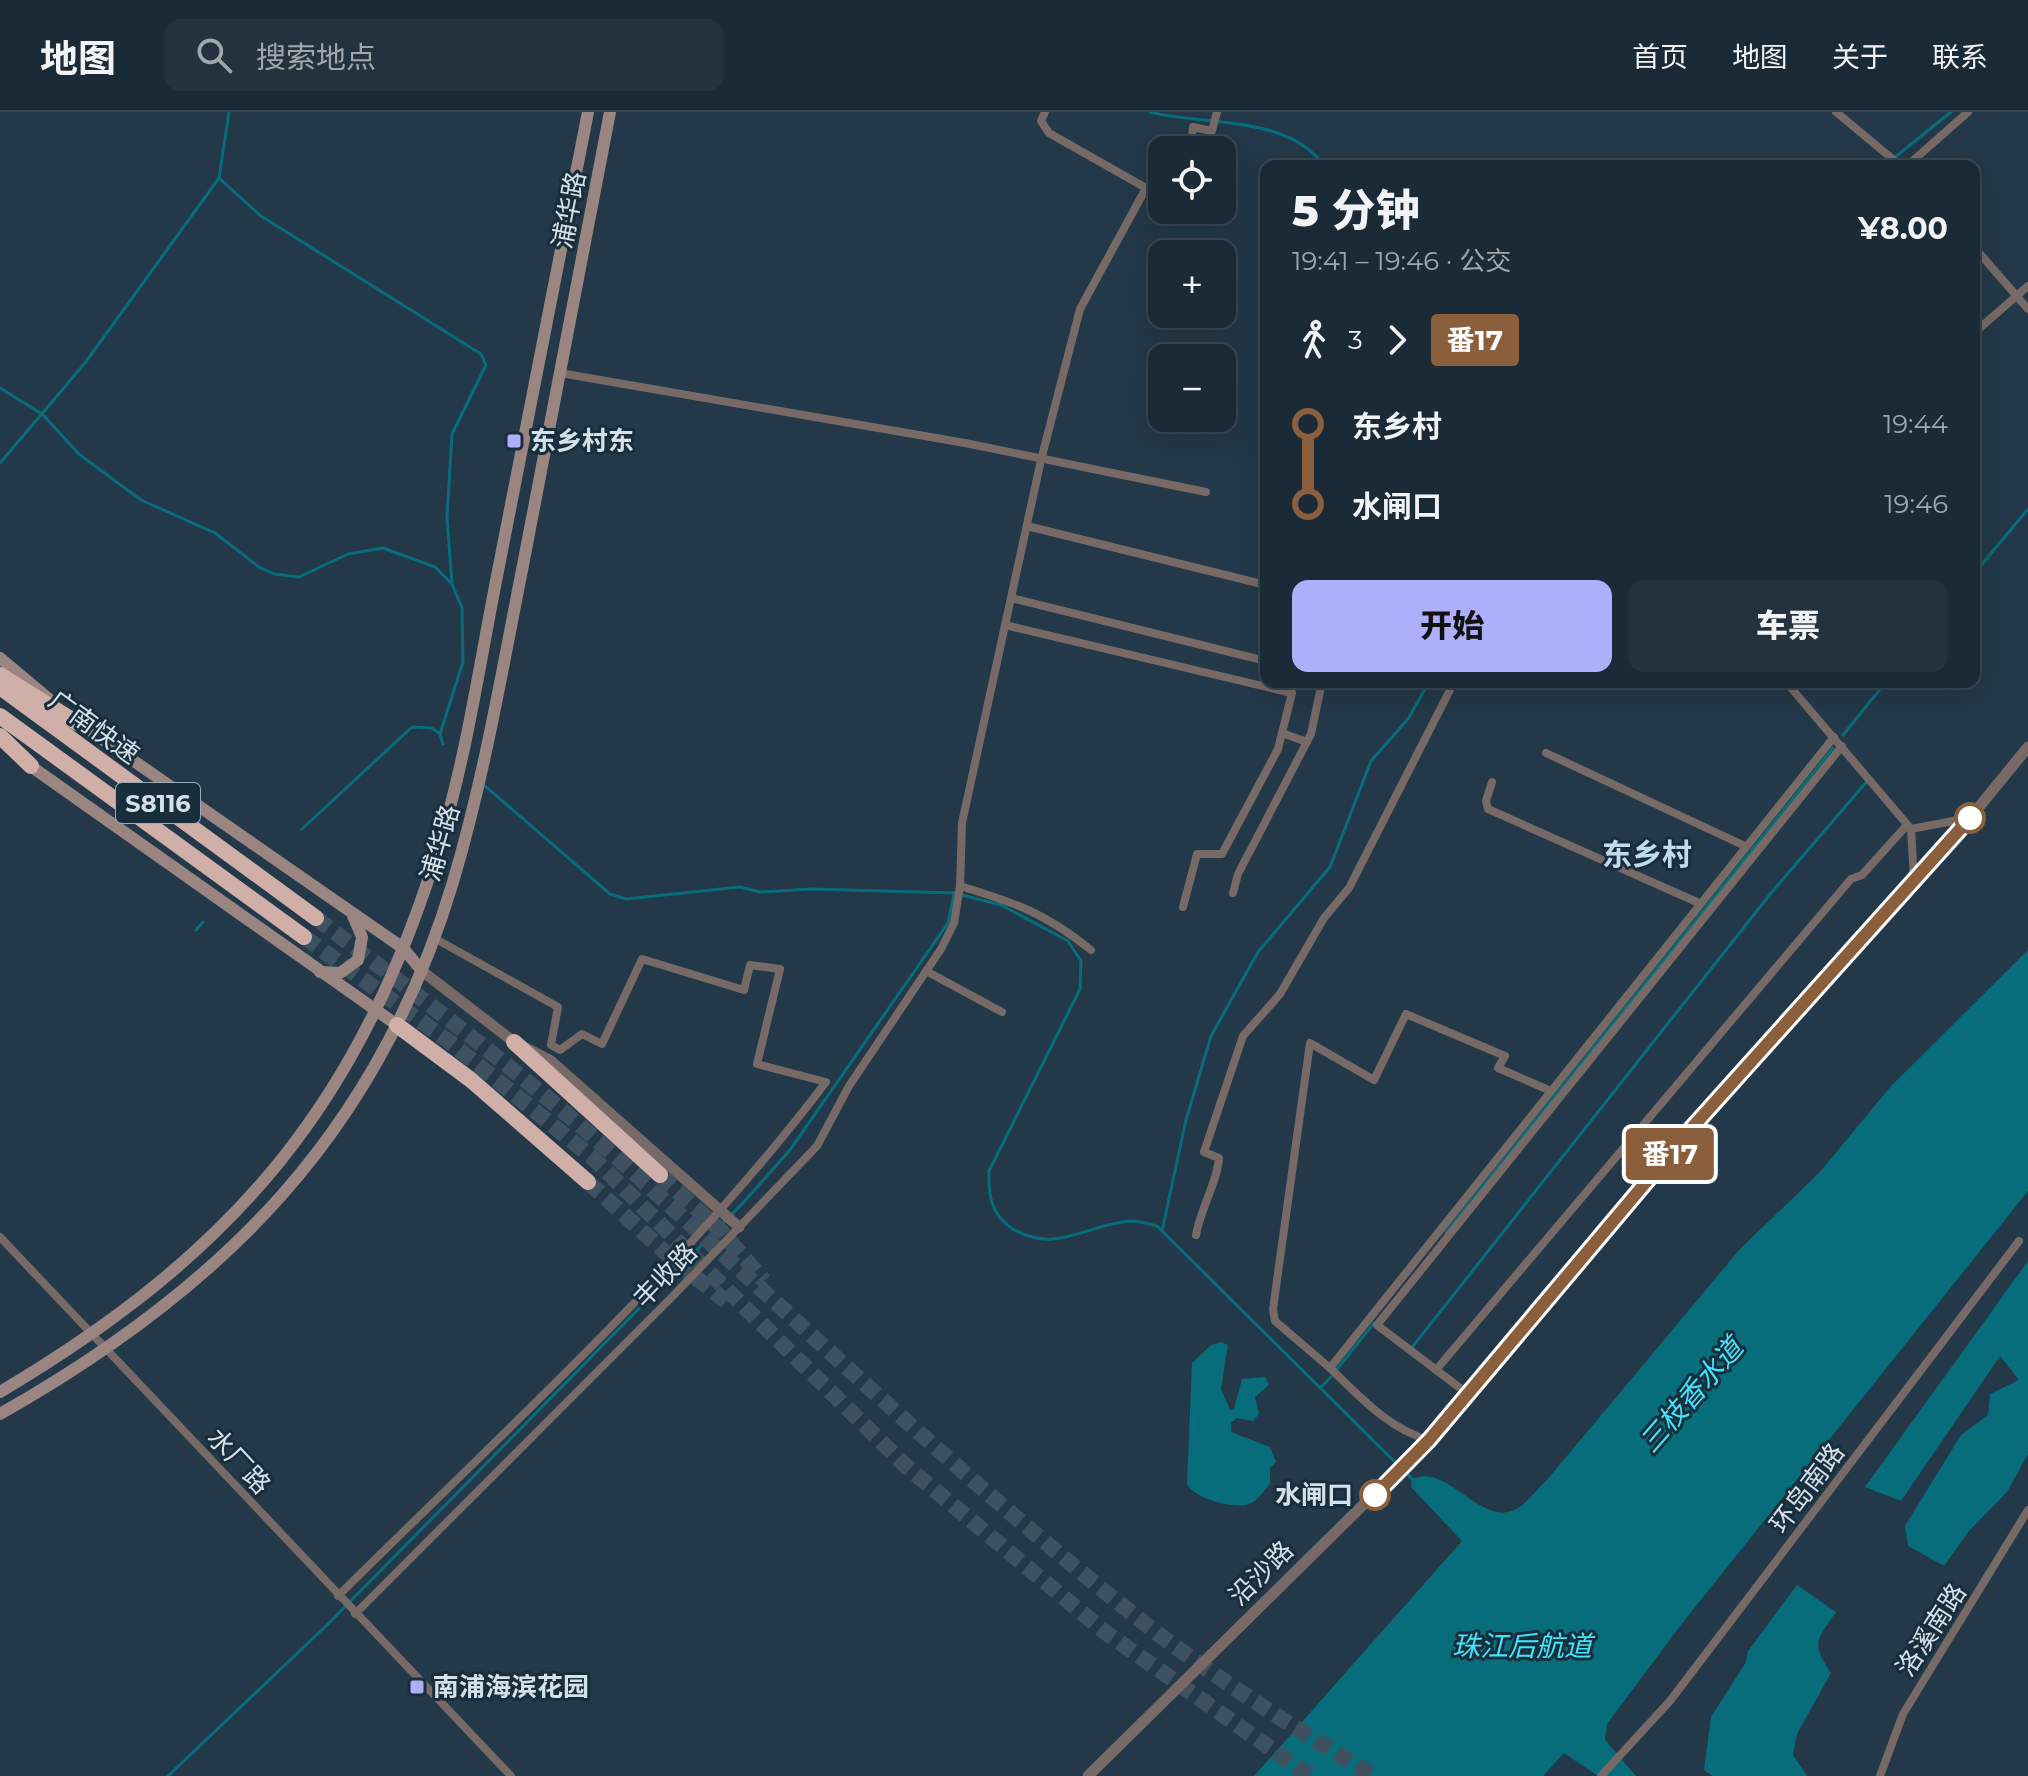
<!DOCTYPE html>
<html lang="zh">
<meta charset="utf-8">
<style>
body{margin:0;font-family:Montserrat,"Noto Sans SC",sans-serif;background:#23323e;color:#f1f3f6;height:100vh;display:flex;flex-direction:column;font-size:30px;white-space:nowrap}
*{box-sizing:border-box;margin:0}
p{font-size:26px;color:#9fa7ad}
.icon{flex:none;width:44px;height:44px;fill:none;stroke:currentColor;stroke-width:2;stroke-linecap:round;stroke-linejoin:round}
.map{position:relative;flex:1;overflow:hidden}
.sheet{position:absolute;left:1260px;top:48px;width:720px;height:528px;display:flex;flex-direction:column;background:#1a2a36;border-radius:16px;box-shadow:0 8px 32px #0002,0 0 0 2px #384651}
.sheet>*{flex:none}
.badge{padding:0 16px;border-radius:6px;font-size:28px;line-height:52px}
.fabs{position:absolute;left:1148px;top:24px;display:grid;gap:16px}
.fabs a{display:grid;place-items:center;width:88px;height:88px;border-radius:16px;background:#1a2a36;box-shadow:0 8px 32px #0002,0 0 0 2px #384651;font-size:40px}
.map>.badge{position:absolute;translate:-50% -50%;box-shadow:0 0 0 4px #fff}
.legs{display:flex;align-items:center;gap:12px;height:88px;padding:0 32px;font-size:26px}
.legs p{margin-inline-start:auto}
.summary{display:flex;align-items:center;justify-content:space-between;height:136px;padding:0 32px}
h1{font-size:44px;font-weight:800;line-height:60px}
.button{display:flex;gap:16px;margin-top:auto;padding:16px 32px}
.button a{flex:1;height:92px;border-radius:16px;background:#adaffb;color:#111;font-size:32px;font-weight:800;line-height:92px;text-align:center}
.button a+a{background:#23323e;color:#f1f3f6}
ul{padding:0 32px;list-style:none}
li{display:flex;align-items:center;gap:28px;height:80px;font-size:30px}
li i{display:grid;place-items:center;width:12px;height:100%;margin:0 10px;background:currentColor}
li i::after{content:'';width:20px;height:20px;margin:-10px;border:6px solid;border-radius:50%;background:#1a2a36}
li p{margin-inline-start:auto}
li:first-child i{background:linear-gradient(#0000 50%,currentColor 0)}
li:last-child i{background:linear-gradient(currentColor 50%,#0000 0)}
header{display:flex;align-items:center;gap:48px;box-sizing:border-box;height:112px;padding:0 40px;background:#1a2a36;border-bottom:2px solid #384651}
header strong{font-size:38px}
nav{display:flex;gap:44px;margin-inline-start:auto;font-size:28px}
.search{width:560px;height:72px;background:#23323e;display:flex;align-items:center;gap:20px;box-sizing:border-box;padding:0 28px;border-radius:16px;color:#9fa7ad;font-size:30px}
.map>svg:first-child{display:block}
.water{fill:#076d7a}
.lines{fill:none;stroke-linecap:round;stroke-linejoin:round}
.stream{stroke:#076d7a;stroke-width:3}
.motorway-tunnel{stroke:#3e5160;stroke-width:16;stroke-dasharray:16 8;stroke-linecap:butt}
.minor{stroke:#766966;stroke-width:8}
.tertiary{stroke:#766966;stroke-width:11}
.secondary{stroke:#9a8581;stroke-width:12}
.motorway{stroke:#cfafa8;stroke-width:16}
.line-1-casing{stroke:#fff;stroke-width:18}
.line-1{stroke:#8b5e3c;stroke-width:12}
.poi-dot{fill:#adaffb;stroke:#192e3d;stroke-width:3}
.stop-1-dot{fill:#fff;stroke:#8b5e3c;stroke-width:4}
.labels{text-anchor:middle;dominant-baseline:central;stroke-width:6;stroke-linejoin:round;paint-order:stroke}
.shield{fill:#192e3d;stroke:#9cabb7;stroke-width:2}
.shield-label{font-size:24px;font-weight:bold;fill:#d4e1eb}
.street-label{font-size:26px;fill:#d4e1eb;stroke:#192e3d}
.poi-label{font-size:26px;font-weight:bold;fill:#d4e1eb;stroke:#192e3d;text-anchor:start}
.stop-label{font-size:26px;font-weight:bold;fill:#d4e1eb;stroke:#192e3d;text-anchor:end}
.water-label{font-size:28px;font-style:italic;fill:#40e5fd;stroke:#192e3d}
.quarter-label{font-size:30px;font-weight:bold;fill:#c0daee;stroke:#192e3d}
</style>
<header>
<strong>地图</strong>
<div class="search"><svg class="icon" aria-label="search" viewBox="0 0 24 24"><circle cx="10" cy="10" r="6"/><path d="M15 15l6 6"/></svg>搜索地点</div>
<nav><a>首页</a><a>地图</a><a>关于</a><a>联系</a></nav>
</header>
<div class="map">
<svg width="2028" height="1664" viewBox="0 0 2028 1664">
<rect width="100%" height="100%" fill="#233848"/>
<g class="water">
<path d="M2028 838V1079L1680 1514 1607 1612 1605 1628 1636 1664H1598L1564 1641 1543 1664H1254L1462 1429 1411 1375 1412 1367C1449 1350 1481 1418 1518 1396 1528 1390 1537 1377 1546 1369L1740 1137 1819 1061 1891 974Z"/>
<path d="M2028 1149V1342L2007 1380 1969 1419 1944 1454 1908 1434 1905 1414 1961 1323 1988 1303 1990 1282 2019 1268 2000 1244 1901 1389 1865 1375Z"/>
<path d="M1221 1230 1228 1233 1221 1277 1230 1298 1234 1297 1242 1267 1265 1265 1269 1273 1255 1285 1259 1302 1253 1309 1236 1306 1231 1311V1320L1270 1335 1276 1350 1270 1356V1372C1262 1380 1258 1390 1246 1393 1230 1396 1194 1386 1187 1372L1192 1251 1211 1233Z"/>
<path d="M1797 1473 1836 1500C1816 1529 1811 1530 1831 1561L1797 1622 1793 1643 1807 1664H1713L1704 1658 1711 1605 1746 1550 1748 1539Z"/>
</g>
<g class="lines">
<g class="stream">
<path d="M229 0 219 66 261 104 481 242 486 253 452 322 447 405 452 472"/>
<path d="M1150 0C1203 14 1288 2 1324 54"/>
<path d="M1884 54 1951 0"/>
<path d="M0 276 42 302 80 343 141 388 215 421 259 455 274 462 299 465 348 442 383 436 435 455 452 472 462 496 463 550 440 622 443 632"/>
<path d="M0 351 85 251 219 66"/>
<path d="M1974 462 2028 397"/>
<path d="M1843 623 1886 570"/>
<path d="M485 674 610 782 626 787 740 775 760 780 811 777 954 781 1001 793 1068 829 1081 849 1080 877 989 1059C988 1083 991 1103 1013 1117 1056 1143 1089 1111 1132 1109 1140 1109 1149 1112 1157 1114L1413 1368"/>
<path d="M302 717 412 615 432 616 440 622"/>
<path d="M196 818 203 810"/>
<path d="M1162 1119 1186 1008 1211 924 1258 840 1330 755 1371 649 1408 607 1429 570"/>
<path d="M1446 1120 1833 636"/>
<path d="M1410 1238 1771 781 1869 667"/>
<path d="M1337 1257 1374 1211"/>
<path d="M1321 1275 1331 1265"/>
<path d="M168 1664 327 1513 743 1091 790 1038 948 811 954 781"/>
</g>
<g class="motorway-tunnel">
<path d="M316 806C414 881 514 955 606 1036 778 1190 944 1351 1124 1495 1200 1557 1290 1613 1374 1664"/>
<path d="M304 825 451 931 593 1046 907 1355 1105 1520 1310 1664"/>
<path d="M660 1063 722 1120 764 1169"/>
<path d="M588 1070 677 1151 726 1189"/>
</g>
<g class="minor">
<path d="M1045 0 1041 9 1049 21 1146 76"/>
<path d="M1836 0 1901 54"/>
<path d="M1191 38 1193 15 1212 19 1217 0"/>
<path d="M1907 54 1968 0"/>
<path d="M1974 135 2028 197"/>
<path d="M1974 221 2028 174"/>
<path d="M560 261 965 331 1206 380"/>
<path d="M1027 414 1266 473"/>
<path d="M1011 486 1266 549"/>
<path d="M1005 513 1292 581 1278 637 1222 742H1197L1183 795"/>
<path d="M1786 570 1911 717 1914 768"/>
<path d="M1282 621 1307 630"/>
<path d="M1546 641 1745 734"/>
<path d="M1492 670 1486 689 1488 697 1699 791"/>
<path d="M1911 717 1969 706"/>
<path d="M960 774C1016 791 1045 801 1091 838"/>
<path d="M1233 781 1238 762 1311 622 1322 570"/>
<path d="M926 859 1002 900"/>
<path d="M1196 1123C1201 1095 1217 1071 1219 1046L1204 1040 1243 924 1280 882 1324 806 1349 776 1454 570"/>
<path d="M0 1125 511 1664"/>
<path d="M1330 1256 1275 1209 1273 1197 1310 931 1374 968 1406 902 1505 944 1498 956 1551 979"/>
<path d="M1436 1258 1851 767 1862 763 1907 713"/>
<path d="M1468 1282 1377 1213 1842 634"/>
<path d="M1429 1328C1390 1318 1359 1284 1330 1256L1834 625"/>
<path d="M338 1484C505 1318 683 1158 826 970L757 952 780 857 750 853 744 878 642 847 602 932 582 922 560 938 551 933 558 895 434 826"/>
<path d="M355 1502 671 1186 817 1034 849 974 941 837 954 811 960 774 962 711 1041 348 1080 197 1146 76 1162 81"/>
<path d="M1601 1664 1670 1589 2019 1129"/>
<path d="M1880 1664 1903 1602 2028 1398"/>
</g>
<g class="tertiary">
<path d="M422 859 514 930 551 949 739 1115"/>
<path d="M1088 1664 1429 1328 1689 1019 1970 706 2028 635"/>
</g>
<g class="secondary">
<path d="M0 546 49 587"/>
<path d="M72 606 403 836 422 859"/>
<path d="M25 650 397 913"/>
<path d="M320 860 340 861 358 848 362 825 353 804"/>
<path d="M0 1280C238 1139 363 989 442 724 467 640 480 550 497 464 527 309 558 155 588 0"/>
<path d="M0 1302C223 1176 378 1021 453 770 484 666 502 559 523 453 552 302 581 151 610 0"/>
</g>
<g class="motorway">
<path d="M0 563 77 611"/>
<path d="M0 575 316 806"/>
<path d="M0 604 304 825"/>
<path d="M0 624 31 654"/>
<path d="M397 913 471 968 588 1070"/>
<path d="M514 930 660 1063"/>
</g>
</g>
<g class="lines">
<defs>
<path id="line-1" d="M1375 1383 1429 1328 1689 1019 1970 706"/>
</defs>
<use href="#line-1" class="line-1-casing"/>
<use href="#line-1" class="line-1"/>
</g>
<g class="poi-dot">
<rect x="506" y="321" width="16" height="16" rx="4"/>
<rect x="409" y="1567" width="16" height="16" rx="4"/>
</g>
<g class="stop-1-dot">
<circle cx="1970" cy="706" r="14"/>
<circle cx="1375" cy="1383" r="14"/>
</g>
<g class="labels">
<rect class="shield" x="116" y="671" width="84" height="40" rx="6"/>
<g class="shield-label">
<text x="158" y="691">S8116</text>
</g>
<g class="street-label">
<text transform="translate(569 98) rotate(-79)">浦华路</text>
<text transform="translate(94 615) rotate(36)">广南快速</text>
<text transform="translate(440 731) rotate(-74)">浦华路</text>
<text transform="translate(665 1163) rotate(-46)">丰收路</text>
<text transform="translate(239 1349) rotate(47)">水厂路</text>
<text transform="translate(1807 1376) rotate(-53)">环岛南路</text>
<text transform="translate(1261 1461) rotate(-45)">沿沙路</text>
<text transform="translate(1931 1518) rotate(-57)">洛溪南路</text>
</g>
<g class="poi-label">
<text x="530" y="329">东乡村东</text>
<text x="433" y="1575">南浦海滨花园</text>
</g>
<g class="stop-label">
<text x="1353" y="1383">水闸口</text>
</g>
<g class="water-label">
<text transform="translate(1691 1283) rotate(-49)">三枝香水道</text>
<text x="1522" y="1534">珠江后航道</text>
</g>
<g class="quarter-label">
<text x="1647" y="742">东乡村</text>
</g>
</g>
</svg>
<div class="fabs">
<a><svg class="icon" aria-label="locate" viewBox="0 0 24 24"><circle cx="12" cy="12" r="6"/><path d="M12 2v4M12 18v4M2 12h4M18 12h4"/></svg></a>
<a>+</a>
<a>−</a>
</div>
<b class="badge" style="left:1670px;top:1042px;background:#8b5e3c;color:#fff">番17</b>
<section class="sheet">
<div class="summary"><div><h1>5 分钟</h1><p>19:41 – 19:46 · 公交</p></div><b>¥8.00</b></div>
<div class="legs"><svg class="icon" aria-label="walk" viewBox="0 0 24 24"><circle cx="13" cy="4" r="2"/><path d="M13 8l-2 6 4 7M11 14l-3 7M7 12l3-4h3l4 4"/></svg>3<svg class="icon" aria-label="forward" viewBox="0 0 24 24"><path d="M9 5l7 7-7 7"/></svg><b class="badge" style="background:#8b5e3c;color:#fff">番17</b></div>
<ul>
<li><i style="color:#8b5e3c"></i><b>东乡村</b><p>19:44</p></li>
<li><i style="color:#8b5e3c"></i><b>水闸口</b><p>19:46</p></li>
</ul>
<div class="button"><a>开始</a><a>车票</a></div>
</section>
</div>
